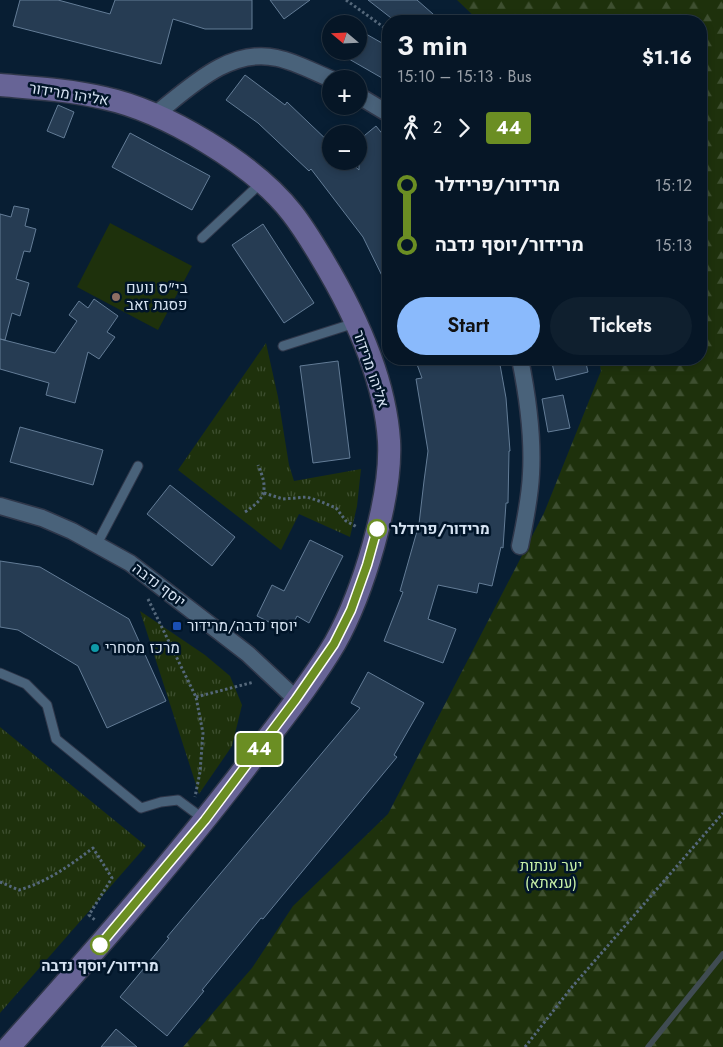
<!DOCTYPE html>
<meta charset="utf-8">
<style>
body{margin:0;font-family:Jost,Heebo,sans-serif;background:#0f1f2e;color:#f1f3f6;height:100vh;display:flex;flex-direction:column;font-size:19px;white-space:nowrap}
*{box-sizing:border-box;margin:0}
p{font-size:16px;color:#989fa7}
.icon{flex:none;width:28px;height:28px;fill:none;stroke:currentColor;stroke-width:2;stroke-linecap:round;stroke-linejoin:round}
.map{position:relative;flex:1;overflow:hidden}
.drawer{position:absolute;left:382px;top:15px;width:325px;height:350px;display:flex;flex-direction:column;background:#061626;border-radius:20px;box-shadow:0 2px 8px #0003,0 0 0 1px #273543}
.drawer>*{flex:none}
.badge{padding:0 10px;border-radius:4px;font-size:18px;line-height:32px}
.needle{width:32px;rotate:289deg}
.buttons{position:absolute;left:322px;top:15px;display:grid;gap:10px}
.buttons a{display:grid;place-items:center;width:45px;height:45px;border-radius:50%;background:#061626;box-shadow:0 2px 8px #0003,0 0 0 1px #273543;font-size:25px}
.map>.badge{position:absolute;translate:-50% -50%;box-shadow:0 0 0 2px #fff}
.legs{display:flex;align-items:center;gap:8px;height:55px;padding:0 15px;font-size:16px}
.legs p{margin-inline-start:auto}
.overview{display:flex;align-items:center;justify-content:space-between;height:85px;padding:0 15px}
h1{font-size:28px;font-weight:600;line-height:38px}
.primary-button{display:flex;gap:10px;margin-top:auto;padding:10px 15px}
.primary-button a{flex:1;height:58px;border-radius:30px;background:#8abafc;color:#111;font-size:20px;font-weight:600;line-height:58px;text-align:center}
.primary-button a+a{background:#0f1f2e;color:#f1f3f6}
ul{padding:0 15px;list-style:none}
li{display:flex;align-items:center;gap:18px;height:60px;font-size:19px}
li i{display:grid;place-items:center;width:8px;height:100%;margin:0 6px;background:currentColor}
li i::after{content:'';width:12px;height:12px;margin:-6px;border:4px solid;border-radius:50%;background:#061626}
li p{margin-inline-start:auto}
li:first-child i{background:linear-gradient(#0000 50%,currentColor 0)}
li:last-child i{background:linear-gradient(currentColor 50%,#0000 0)}
.map>svg:first-child{display:block}
.forest{fill:url(#forest-firs)}
.park{fill:url(#park-tufts)}
.pitch{fill:#1e310c}
.lines{fill:none;stroke-linecap:round;stroke-linejoin:round}
.stream{stroke:#404c52;stroke-width:5.5}
.building{fill:#263c53;stroke:#637c96}
.lane-casing{stroke:#2f374a;stroke-width:11}
.street-casing{stroke:#2f374a;stroke-width:19}
.secondary-casing{stroke:#2f374a;stroke-width:25}
.path{stroke:#55687b;stroke-width:3;stroke-dasharray:2.5 2.5;stroke-linecap:butt}
.lane{stroke:#49627a;stroke-width:9}
.street{stroke:#49627a;stroke-width:16}
.secondary{stroke:#676496;stroke-width:22}
.line-1-casing{stroke:#fff;stroke-width:11}
.line-1{stroke:#6b8e23;stroke-width:8}
.education-dot{fill:#8d6e63;stroke:#011529;stroke-width:2}
.stop-1-dot{fill:#fff;stroke:#6b8e23;stroke-width:2.5}
.transit-dot{fill:#1a4fb4;stroke:#011529;stroke-width:2}
.culture-dot{fill:#0f9aa8;stroke:#011529;stroke-width:2}
.labels{text-anchor:middle;dominant-baseline:central;stroke-width:5;stroke-linejoin:round;paint-order:stroke}
.street-label{font-size:15px;fill:#d6e3f2;stroke:#011529}
.poi-label{font-size:15px;fill:#d6e3f2;stroke:#011529;text-anchor:start}
.stop-label{font-size:15px;font-weight:bold;fill:#d6e3f2;stroke:#011529;text-anchor:start}
.park-label{font-size:15px;fill:#c8f1a8;stroke:#011529}
</style>
<div class="map">
<svg width="723" height="1047" viewBox="0 0 723 1047">
<defs>
<pattern id="forest-firs" width="22" height="20" patternUnits="userSpaceOnUse" patternTransform="scale(1.25)"><rect width="22" height="20" fill="#1e310c"/><path d="M5 1l3.5 6h-7zM16 11l3.5 6h-7z" fill="#3e4f30"/></pattern>
<pattern id="park-tufts" width="24" height="20" patternUnits="userSpaceOnUse" patternTransform="scale(1.25)"><rect width="24" height="20" fill="#1e310c"/><path d="M3 7l-1-3M5 7V3M7 7l1-3M15 17l-1-3M17 17v-4M19 17l1-3" fill="none" stroke="#3e4f30"/></pattern>
</defs>
<rect width="100%" height="100%" fill="#081e33"/>
<path class="forest" d="M457 0H723V1047H183L252 968 293 906 388 814 544 513 601 371 599 359H701V21H479Z"/>
<g class="park">
<path d="M266 343 278 397 289 465 294 481 361 469 357 506 350 537 299 514 281 550 178 470Z"/>
<path d="M140 611 205 655 230 676 242 705 232 746 199 794Z"/>
<path d="M0 727 146 846 0 1013Z"/>
</g>
<path class="pitch" d="M110 223 192 266 158 330 77 287Z"/>
<g class="lines">
<path class="stream" d="M648 1047 723 954"/>
</g>
<g class="building">
<path d="M20 0H58L110 14 115 0H252V29H205L173 19 161 64 13 26Z"/>
<path d="M270 0H310L284 19Z"/>
<path d="M368 0H417L441 21H395Z"/>
<path d="M359 30 389 47V82L335 51H359Z"/>
<path d="M245 75 285 105 287 102 331 144V161H349L359 170V140L376 126 389 142V290L363 237 311 169 309 171 258 123 226 100Z"/>
<path d="M58 105 74 112 64 138 47 131Z"/>
<path d="M130 133 210 176 192 210 112 167Z"/>
<path d="M14 206 29 209 25 226 36 229 30 252 24 251 16 279 29 283 20 316 12 313 5 340 0 339 55 353 77 321 69 315 79 301 88 308 94 299 118 316 107 332 115 337 99 359 88 352 75 403 46 395 49 383 0 369V214L11 217Z"/>
<path d="M263 224 314 303 284 323 232 245Z"/>
<path d="M415 359H499L506 398 510 451H509L508 503H506L503 548 501 547 492 586 479 583 477 593 438 585 428 619 456 629 443 663 384 641 403 592 400 591 419 524 424 481 428 451 416 379 422 378Z"/>
<path d="M551 359H585L588 372 556 380Z"/>
<path d="M338 361 350 458 313 463 300 366Z"/>
<path d="M563 395 570 428 548 432 542 399Z"/>
<path d="M20 427 103 450 93 485 10 462Z"/>
<path d="M170 485 235 537 212 566 147 514Z"/>
<path d="M310 540 343 556 309 623 297 616 289 632 257 616 272 585 284 591Z"/>
<path d="M0 561 40 567 129 619 166 701 107 728 78 666 18 630 0 627Z"/>
<path d="M368 672 424 703 394 755 397 757 263 919 261 918 202 990 204 991 167 1036 120 997 169 938 167 937 360 708 351 703Z"/>
<path d="M116 1029 137 1047H101Z"/>
</g>
<g class="lines">
<defs>
<g id="lane">
<path d="M202 238 262 182"/>
<path d="M283 346 355 323"/>
<path d="M97 544 138 466"/>
<path d="M0 673 26 684 47 705 56 739 141 808 161 802 178 800 205 820"/>
</g>
<g id="street">
<path d="M359 96 389 114"/>
<path d="M156 114C190 87 230 47 277 58 296 62 314 72 331 79"/>
<path d="M520 359C527 393 533 438 531 474 530 498 525 522 520 546"/>
<path d="M0 506 42 518 72 531 130 563 248 654 296 699"/>
</g>
<path id="secondary" d="M0 85C35 88 70 90 104 98 165 111 254 164 292 213 303 227 312 242 321 257 353 310 385 378 389 441 392 498 363 593 335 643 312 682 282 719 255 755 178 857 94 952 9 1047"/>
</defs>
<use href="#lane" class="lane-casing"/>
<use href="#street" class="street-casing"/>
<use href="#secondary" class="secondary-casing"/>
<g class="path">
<path d="M346 0 389 31"/>
<path d="M264 493 283 499 307 497 322 502 336 508 346 521 357 527"/>
<path d="M245 512C267 498 268 488 258 465"/>
<path d="M148 599 196 697 203 733 200 772 195 797"/>
<path d="M196 697 254 682"/>
<path d="M0 882 19 890C47 882 69 866 93 848L112 878 89 915 95 920"/>
<path d="M525 1047 572 987 723 813"/>
</g>
<use href="#lane" class="lane"/>
<use href="#street" class="street"/>
<use href="#secondary" class="secondary"/>
</g>
<g class="lines">
<defs>
<path id="line-1" d="M100 945 205 820 296 699 334 644 351 610 367 565 377 529"/>
</defs>
<use href="#line-1" class="line-1-casing"/>
<use href="#line-1" class="line-1"/>
</g>
<circle class="education-dot" cx="116" cy="297" r="5"/>
<g class="stop-1-dot">
<circle cx="377" cy="529" r="9"/>
<circle cx="100" cy="945" r="9"/>
</g>
<rect class="transit-dot" x="172" y="621" width="10" height="10" rx="2.5"/>
<circle class="culture-dot" cx="95" cy="648" r="5"/>
<g class="labels">
<g class="street-label">
<text transform="translate(69 94) rotate(9)">אליהו מרידור</text>
<text transform="translate(371 369) rotate(71)">אליהו מרידור</text>
<text transform="translate(159 585) rotate(37)">יוסף נדבה</text>
</g>
<g class="poi-label">
<text x="126" y="288">בי"ס נועם<tspan x="126" dy="17">פסגת זאב</tspan></text>
<text x="187" y="626">יוסף נדבה/מרידור</text>
<text x="105" y="648">מרכז מסחרי</text>
</g>
<g class="stop-label">
<text x="391" y="529">מרידור/פרידלר</text>
<text x="100" y="966" text-anchor="middle">מרידור/יוסף נדבה</text>
</g>
<g class="park-label">
<text x="551" y="866">יער ענתות<tspan x="551" dy="17">(ענאתא)</tspan></text>
</g>
</g>
</svg>
<div class="buttons">
<a><svg class="needle" viewBox="-14 -14 28 28"><path d="M0-13l5 13h-10z" fill="#e53935"/><path d="M0 13l5-13h-10z" fill="#989fa7"/></svg></a>
<a>+</a>
<a>−</a>
</div>
<b class="badge" style="left:259px;top:749px;background:#6b8e23;color:#fff">44</b>
<section class="drawer">
<div class="overview"><div><h1>3 min</h1><p>15:10 – 15:13 · Bus</p></div><b>$1.16</b></div>
<div class="legs"><svg class="icon" aria-label="walk" viewBox="0 0 24 24"><circle cx="13" cy="4" r="2"/><path d="M13 8l-2 6 4 7M11 14l-3 7M7 12l3-4h3l4 4"/></svg>2<svg class="icon" aria-label="forward" viewBox="0 0 24 24"><path d="M9 5l7 7-7 7"/></svg><b class="badge" style="background:#6b8e23;color:#fff">44</b></div>
<ul>
<li><i style="color:#6b8e23"></i><b>מרידור/פרידלר</b><p>15:12</p></li>
<li><i style="color:#6b8e23"></i><b>מרידור/יוסף נדבה</b><p>15:13</p></li>
</ul>
<div class="primary-button"><a>Start</a><a>Tickets</a></div>
</section>
</div>
